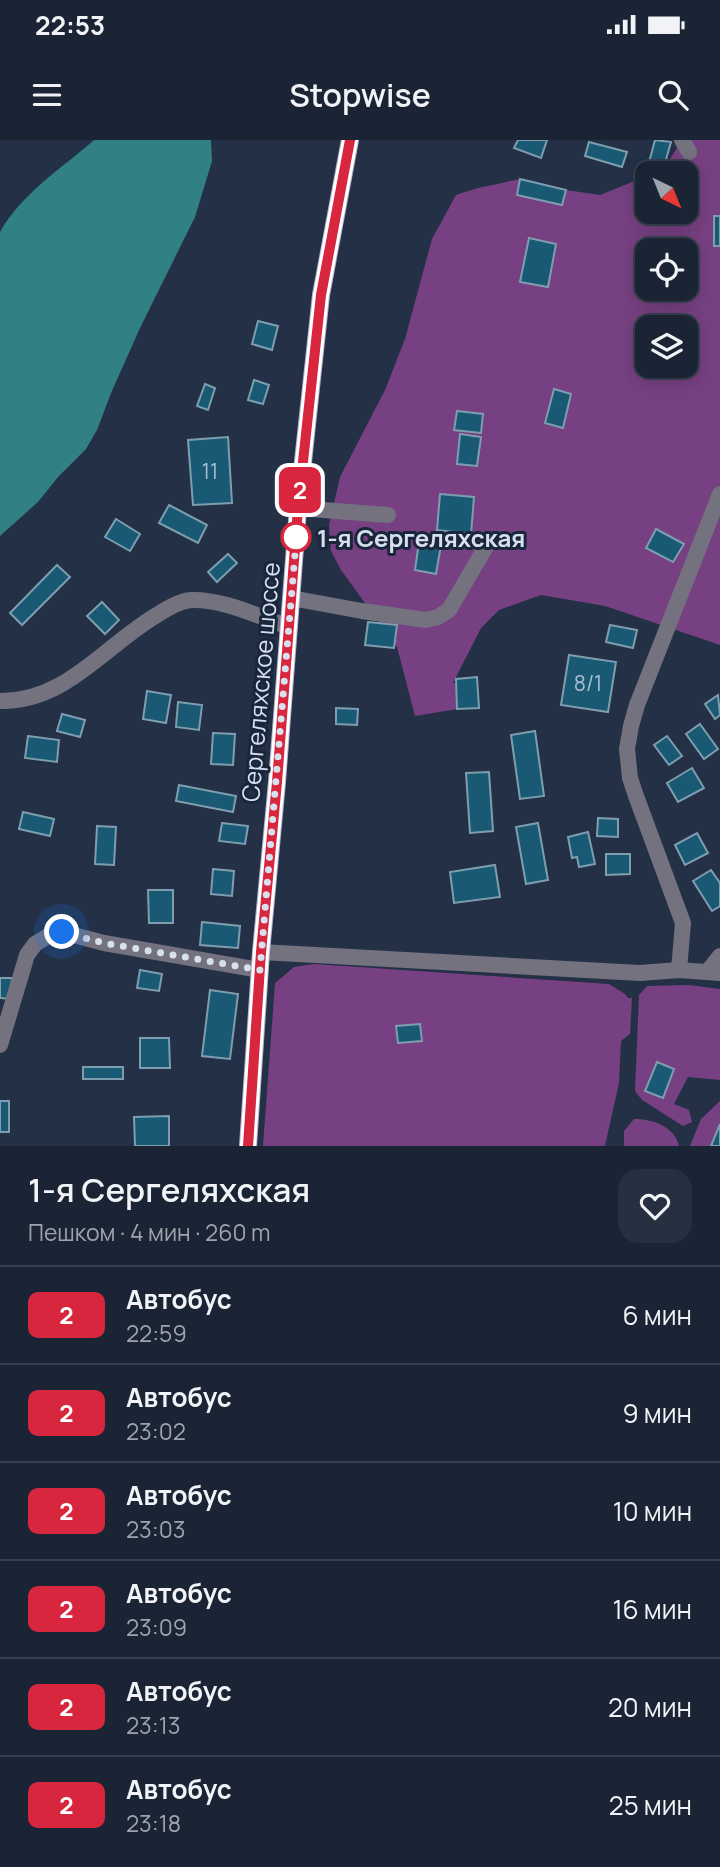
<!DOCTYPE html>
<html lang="ru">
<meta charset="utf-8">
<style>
body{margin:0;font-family:Manrope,sans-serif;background:#273040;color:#f1f3f6;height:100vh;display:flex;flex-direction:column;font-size:26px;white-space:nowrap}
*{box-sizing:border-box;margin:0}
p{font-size:23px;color:#9fa4ac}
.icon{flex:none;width:38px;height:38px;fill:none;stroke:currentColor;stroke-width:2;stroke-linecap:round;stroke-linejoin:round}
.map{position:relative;height:1006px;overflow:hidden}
.side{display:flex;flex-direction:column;background:#1a2434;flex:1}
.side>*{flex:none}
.badge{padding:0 14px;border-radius:10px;font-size:24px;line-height:46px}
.needle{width:46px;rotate:137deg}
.tools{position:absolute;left:635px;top:21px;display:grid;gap:14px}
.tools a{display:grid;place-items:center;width:63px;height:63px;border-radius:14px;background:#1a2434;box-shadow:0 4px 18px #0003,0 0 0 2px #38414f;font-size:35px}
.you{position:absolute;width:35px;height:35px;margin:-18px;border:5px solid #fff;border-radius:50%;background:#1a73e8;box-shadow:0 0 0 10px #1a73e833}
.map>.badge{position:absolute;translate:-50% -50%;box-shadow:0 0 0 4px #fff}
.round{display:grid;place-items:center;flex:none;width:74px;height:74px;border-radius:21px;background:#273040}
.summary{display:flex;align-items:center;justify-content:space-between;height:119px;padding:0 28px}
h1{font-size:33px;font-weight:600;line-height:52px}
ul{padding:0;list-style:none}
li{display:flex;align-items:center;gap:21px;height:98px;padding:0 28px;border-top:2px solid #38414f}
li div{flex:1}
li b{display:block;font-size:26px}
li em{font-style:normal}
li .badge{min-width:77px;font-weight:700;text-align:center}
.status{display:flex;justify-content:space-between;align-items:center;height:49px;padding:0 35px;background:#1a2434;direction:ltr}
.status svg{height:19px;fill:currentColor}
header{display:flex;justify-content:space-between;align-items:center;height:91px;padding:0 28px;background:#1a2434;font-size:32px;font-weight:600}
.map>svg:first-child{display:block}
.green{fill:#774082;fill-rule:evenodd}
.water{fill:#318083}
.building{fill:#195973;stroke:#7e9eaf;stroke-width:2}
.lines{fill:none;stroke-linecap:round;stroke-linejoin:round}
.minor{stroke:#73727e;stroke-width:16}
.major{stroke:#b6b3cd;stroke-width:18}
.line-casing{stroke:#fff;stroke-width:16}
.line{stroke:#d7263d;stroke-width:10}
.walk{stroke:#d7e0ef;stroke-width:7;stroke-dasharray:0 12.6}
.stop-dot{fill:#fff;stroke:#d7263d;stroke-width:3.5}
.labels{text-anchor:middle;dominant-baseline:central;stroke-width:6;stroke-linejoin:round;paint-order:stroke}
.number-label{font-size:21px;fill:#a8bed0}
.stop-label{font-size:24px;font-weight:bold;fill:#d7e0ef;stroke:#19263b;text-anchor:start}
.street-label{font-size:24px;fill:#d7e0ef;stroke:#19263b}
</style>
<div class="status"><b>22:53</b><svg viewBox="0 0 49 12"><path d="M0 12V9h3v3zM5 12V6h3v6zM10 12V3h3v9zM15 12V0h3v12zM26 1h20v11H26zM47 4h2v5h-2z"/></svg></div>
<header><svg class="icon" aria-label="menu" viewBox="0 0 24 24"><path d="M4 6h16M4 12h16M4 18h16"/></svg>Stopwise<svg class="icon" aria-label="search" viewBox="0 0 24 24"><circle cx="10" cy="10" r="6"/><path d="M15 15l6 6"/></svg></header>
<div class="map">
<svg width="720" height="1006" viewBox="0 0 720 1006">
<rect width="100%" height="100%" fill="#233046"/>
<g class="green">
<path d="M682 0H720V505L605 466 541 455 499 470 481 488 453 543H456L457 569 415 576 397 507 341 430 331 411 329 385 340 337 385 250 405 199 432 99 456 55 478 48 520 39 566 50 600 55 647 36 648 72H686V33H654L663 30ZM648 110H686V149H648ZM648 187H686V226H648Z"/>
<path d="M314 824 609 844 625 854 628 858H632L630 894 621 901 619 943 605 1006H263L275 843 294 827Z"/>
<path d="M689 845 720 849V940L688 937 674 964 689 970 692 982 683 986 642 960 635 951 639 855 647 846Z"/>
<path d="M720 961V1006H690L701 979Z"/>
<path d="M634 979C653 979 674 986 679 1006H624V991Z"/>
</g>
<path class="water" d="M94 0H211L212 21 195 77 140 188 111 253 97 290 86 309 58 337 38 362 0 396V92C22 53 61 29 94 0Z"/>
<g class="building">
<path d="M518 0H547L541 18 514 8Z"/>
<path d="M655 0 671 2 663 30 648 26Z"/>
<path d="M589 2 627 12 622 27 585 16Z"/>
<path d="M520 39 566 50 562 65 517 55Z"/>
<rect x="714" y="76" width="6" height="30"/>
<path d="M529 98 556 104 548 147 520 142Z"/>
<path d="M258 181 278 186 272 210 252 204Z"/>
<path d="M254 240 269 245 263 264 248 260Z"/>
<path d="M205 244 215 248 208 270 197 266Z"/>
<path d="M554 249 571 254 563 288 545 283Z"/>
<path d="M457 271 483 274 481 293 454 290Z"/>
<path d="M460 294 481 297 477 326 457 324Z"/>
<path d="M228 297 232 363 193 365 188 300Z"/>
<path d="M440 354 474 357 471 394 437 390Z"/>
<path d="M169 365 207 385 198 403 159 383Z"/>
<path d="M116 379 140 394 130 411 105 397Z"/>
<path d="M656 389 684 404 673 422 646 408Z"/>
<path d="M419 402 441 405 436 434 415 430Z"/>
<path d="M228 414 237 423 217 442 208 432Z"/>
<path d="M57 425 70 437 22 485 10 473Z"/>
<path d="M102 462 119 480 105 494 87 476Z"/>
<path d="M368 482 397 485 394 508 365 505Z"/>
<path d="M610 485 637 490 633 508 606 502Z"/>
<path d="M569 515 616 522 608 572 561 565Z"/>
<path d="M477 537 479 568 457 569 456 539Z"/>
<path d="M147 551 171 555 166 583 143 579Z"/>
<path d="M718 555 720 575 715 579 705 564Z"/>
<path d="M178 562 202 565 199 590 176 587Z"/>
<path d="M336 568 358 569 357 585 336 584Z"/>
<path d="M62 574 85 580 80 597 57 591Z"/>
<path d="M700 584 718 609 704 619 686 594Z"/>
<path d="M535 591 544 656 520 659 511 595Z"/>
<path d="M213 593 235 594 233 625 211 624Z"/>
<path d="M28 596 59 600 57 622 25 618Z"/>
<path d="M667 596 682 616 669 625 654 605Z"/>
<path d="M692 628 704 648 678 662 667 643Z"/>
<path d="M489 632 493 691 470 693 466 633Z"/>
<path d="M179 645 236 656 233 672 176 661Z"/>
<path d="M23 672 54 679 50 696 19 689Z"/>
<path d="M598 678 618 679V697L597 696Z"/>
<path d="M222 683 248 686 245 704 219 701Z"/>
<path d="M538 683 548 740 526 744 516 687Z"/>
<path d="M97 686 116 687 114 725 95 724Z"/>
<path d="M588 692 595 724 579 727 577 717 572 718 568 697Z"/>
<path d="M697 693 708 713 685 725 675 705Z"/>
<path d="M606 714H630V734L606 735Z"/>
<path d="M495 725 500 757 454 763 450 732Z"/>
<path d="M213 729 234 731 232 756 211 754Z"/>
<path d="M711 730 720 743V766L712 771 693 741Z"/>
<path d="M148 750H173V783H149Z"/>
<path d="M202 782 240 786 238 808 200 805Z"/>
<path d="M140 830 162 834 159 851 137 848Z"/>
<path d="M0 838H12L11 859 0 858Z"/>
<path d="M210 850 238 854 230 919 202 916Z"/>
<path d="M420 884 422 901 398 903 396 886Z"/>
<path d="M140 898H169L170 928H140Z"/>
<path d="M657 922 674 929 663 958 645 951Z"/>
<rect x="83" y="927" width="40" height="12"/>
<rect x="0" y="961" width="9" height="31"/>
<path d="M169 976V1006H135L134 977Z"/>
<path d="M720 984V1006H711Z"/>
</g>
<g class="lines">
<g class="minor">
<path d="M682 0 689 12"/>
<path d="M298 368 388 375"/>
<path d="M291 458 362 471 426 480 438 477 449 470 488 403"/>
<path d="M0 561C66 562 104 506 157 475 166 469 180 461 191 460 224 459 259 477 290 487"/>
<path d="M261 812 640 833 679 830 720 833"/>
<path d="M679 830 683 783 636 656 630 638 627 609 631 586 637 565 720 354"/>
<path d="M708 831 720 816"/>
<path d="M0 905 27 815 35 804 48 796 62 792 104 803 260 830"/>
</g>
<path class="major" d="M248 1006 261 812 277 642 298 368 321 155 350 0"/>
</g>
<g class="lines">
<defs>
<path id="line" d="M248 1006 261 812 277 642 298 368 321 155 350 0"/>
</defs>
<use href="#line" class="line-casing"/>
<use href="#line" class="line"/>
<path class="walk" d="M62 792 104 803 260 830 297 390 296 397"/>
</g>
<circle class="stop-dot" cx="296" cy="397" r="14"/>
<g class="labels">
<g class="number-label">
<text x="210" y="331">11</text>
<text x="588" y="543">8/1</text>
</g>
<g class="stop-label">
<text x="317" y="397">1-я Сергеляхская</text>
</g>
<g class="street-label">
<text transform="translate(260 542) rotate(-85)">Сергеляхское шоссе</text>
</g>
</g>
</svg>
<div class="tools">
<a><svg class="needle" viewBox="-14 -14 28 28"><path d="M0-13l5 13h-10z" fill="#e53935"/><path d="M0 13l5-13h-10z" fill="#9fa4ac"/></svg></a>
<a><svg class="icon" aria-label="locate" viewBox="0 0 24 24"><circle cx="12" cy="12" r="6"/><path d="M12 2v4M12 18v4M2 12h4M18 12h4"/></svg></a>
<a><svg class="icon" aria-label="layers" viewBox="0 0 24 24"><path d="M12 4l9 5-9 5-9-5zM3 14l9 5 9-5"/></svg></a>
</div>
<div class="you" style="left:62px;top:792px"></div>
<b class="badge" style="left:300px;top:350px;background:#d7263d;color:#fff">2</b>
</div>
<section class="side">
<div class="summary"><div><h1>1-я Сергеляхская</h1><p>Пешком · 4 мин · 260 m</p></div><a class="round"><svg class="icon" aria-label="heart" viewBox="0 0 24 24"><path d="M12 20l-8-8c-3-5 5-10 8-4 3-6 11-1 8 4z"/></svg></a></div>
<ul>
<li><span class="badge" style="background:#d7263d;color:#fff">2</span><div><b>Автобус</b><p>22:59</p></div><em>6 мин</em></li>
<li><span class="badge" style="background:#d7263d;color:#fff">2</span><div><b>Автобус</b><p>23:02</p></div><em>9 мин</em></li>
<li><span class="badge" style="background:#d7263d;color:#fff">2</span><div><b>Автобус</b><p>23:03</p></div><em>10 мин</em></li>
<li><span class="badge" style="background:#d7263d;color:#fff">2</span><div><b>Автобус</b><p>23:09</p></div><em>16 мин</em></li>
<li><span class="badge" style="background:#d7263d;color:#fff">2</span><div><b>Автобус</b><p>23:13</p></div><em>20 мин</em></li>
<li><span class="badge" style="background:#d7263d;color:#fff">2</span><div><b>Автобус</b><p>23:18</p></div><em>25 мин</em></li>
</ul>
</section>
